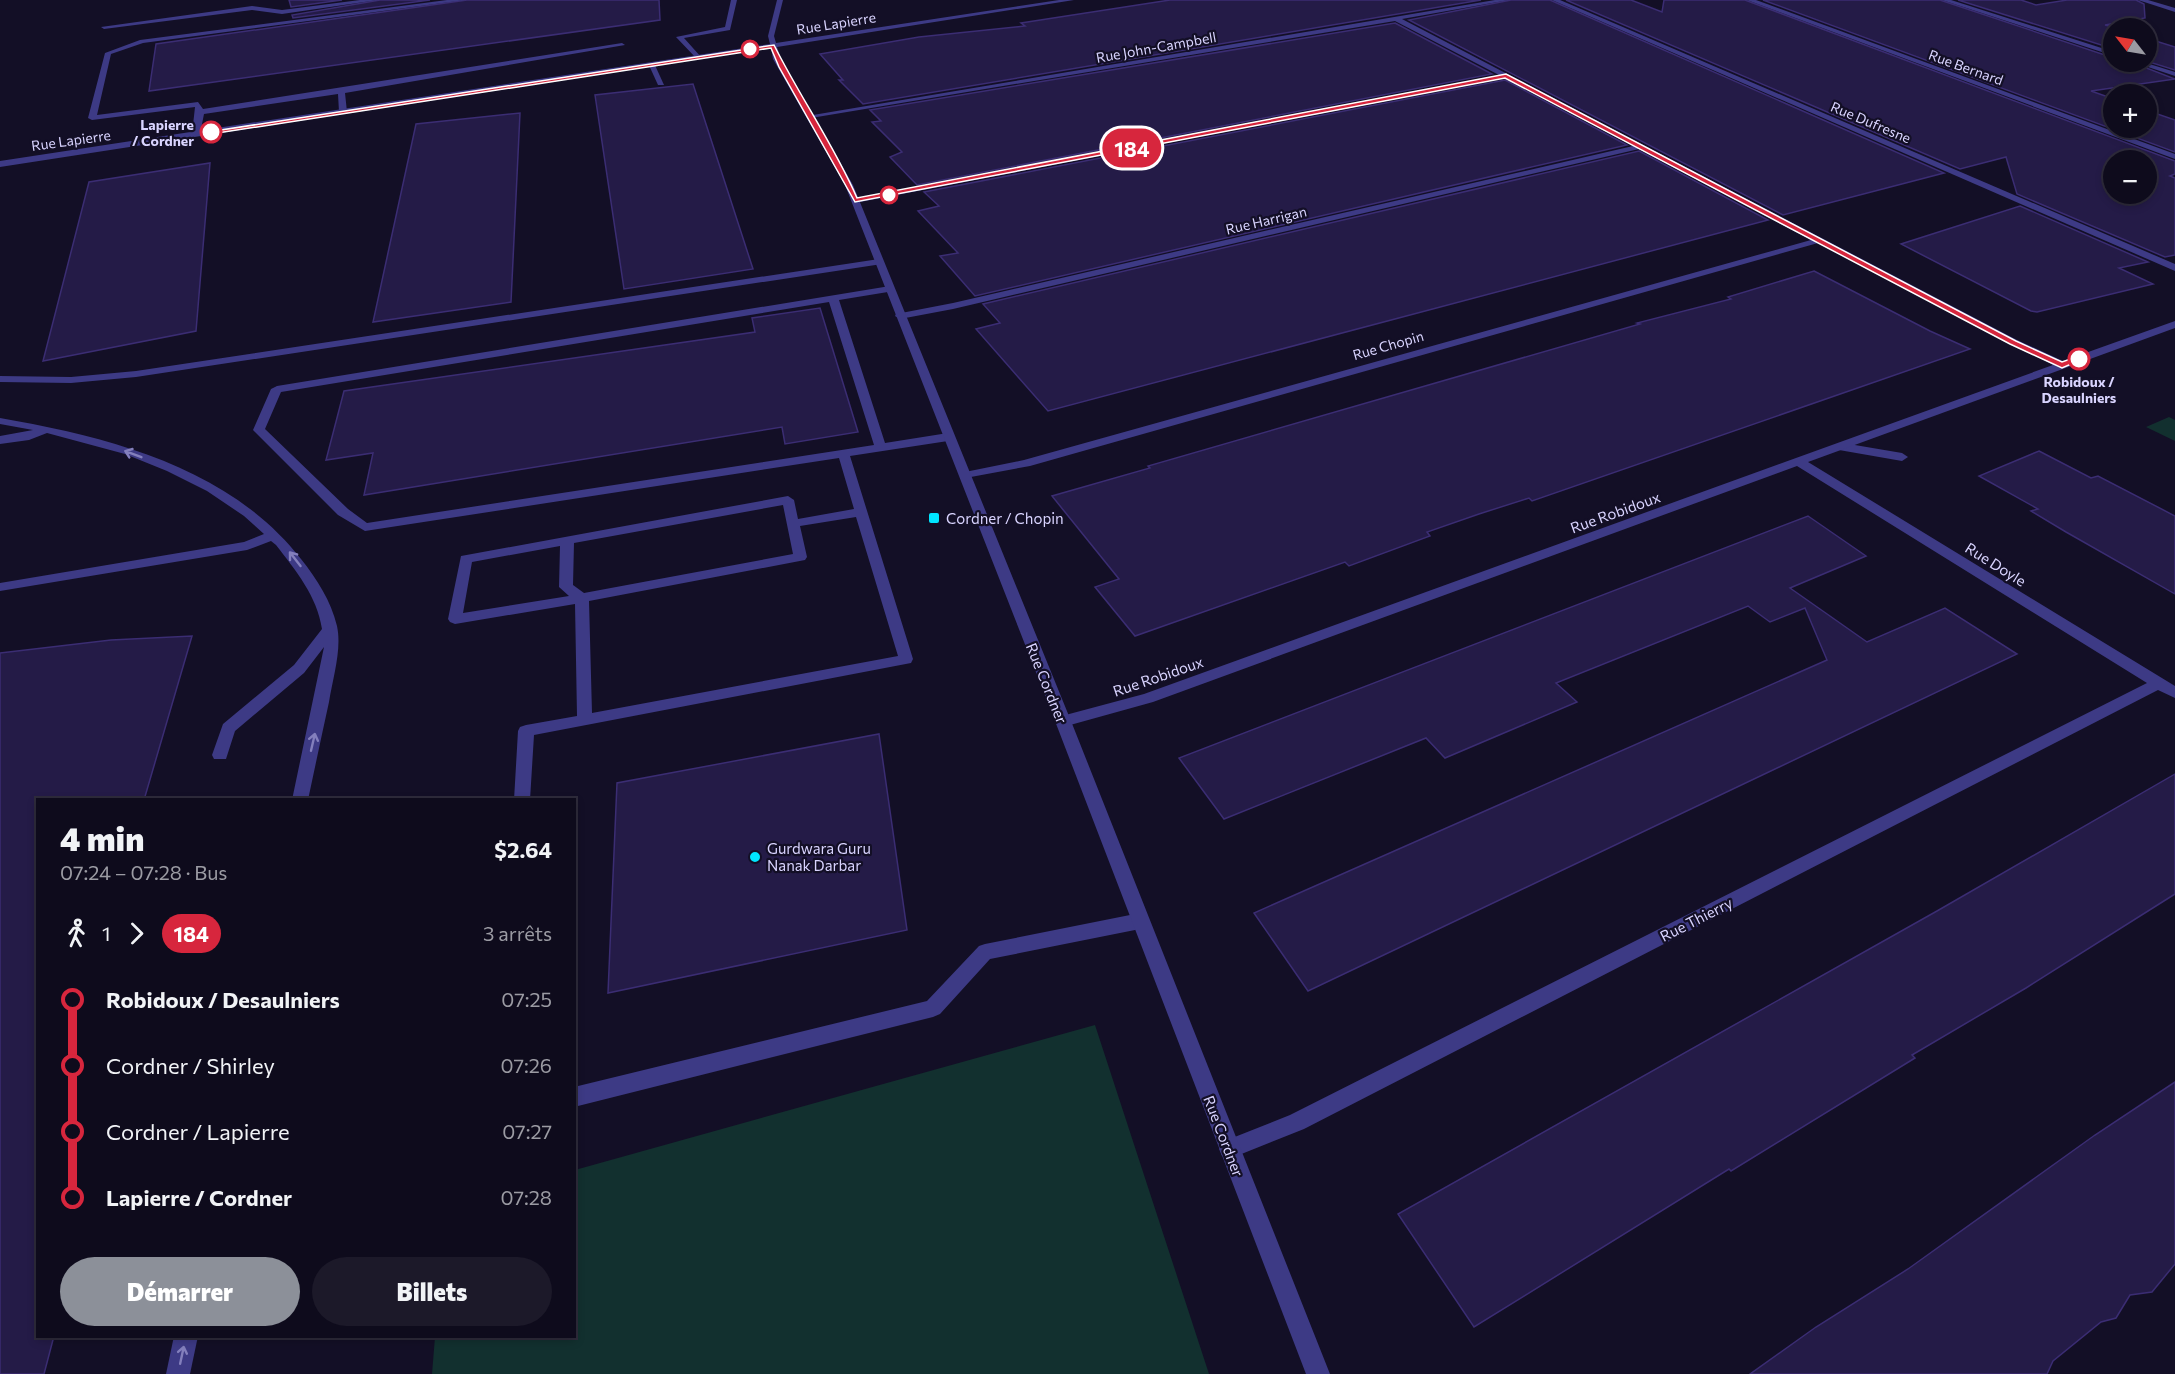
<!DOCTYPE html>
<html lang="fr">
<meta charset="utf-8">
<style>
body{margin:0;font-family:Commissioner,sans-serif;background:#1c1929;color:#f1f3f6;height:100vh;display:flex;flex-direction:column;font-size:22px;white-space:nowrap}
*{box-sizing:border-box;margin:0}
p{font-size:20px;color:#9b9ba3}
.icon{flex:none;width:33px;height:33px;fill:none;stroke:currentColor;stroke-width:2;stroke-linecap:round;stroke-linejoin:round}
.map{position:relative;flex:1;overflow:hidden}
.sheet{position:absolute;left:36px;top:798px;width:540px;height:540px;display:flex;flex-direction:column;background:#0e0b1c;border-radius:0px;box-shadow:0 3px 9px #0003,0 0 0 2px #2e2b3b}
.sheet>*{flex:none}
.badge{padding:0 12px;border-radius:20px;font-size:21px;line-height:39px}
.needle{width:39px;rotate:301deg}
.buttons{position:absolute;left:2103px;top:18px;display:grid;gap:12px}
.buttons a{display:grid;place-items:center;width:54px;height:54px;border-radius:50%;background:#0e0b1c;box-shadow:0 3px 9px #0003,0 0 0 2px #2e2b3b;font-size:30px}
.map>.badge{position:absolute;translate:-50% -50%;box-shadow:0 0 0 3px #fff}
.legs{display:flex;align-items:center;gap:9px;height:66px;padding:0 24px;font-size:20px}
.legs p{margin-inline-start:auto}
.overview{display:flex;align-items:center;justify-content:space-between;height:102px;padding:0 24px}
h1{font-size:33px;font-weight:800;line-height:45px}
.action{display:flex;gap:12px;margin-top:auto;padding:12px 24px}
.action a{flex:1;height:69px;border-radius:36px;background:#8c9099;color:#fff;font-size:24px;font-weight:800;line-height:69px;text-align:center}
.action a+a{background:#1c1929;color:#f1f3f6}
ul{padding:0 24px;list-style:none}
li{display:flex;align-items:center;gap:21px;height:66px;font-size:22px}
li i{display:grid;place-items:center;width:9px;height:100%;margin:0 8px;background:currentColor}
li i::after{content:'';width:15px;height:15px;margin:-8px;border:4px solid;border-radius:50%;background:#0e0b1c}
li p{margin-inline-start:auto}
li:first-child i{background:linear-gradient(#0000 50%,currentColor 0)}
li:last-child i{background:linear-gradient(currentColor 50%,#0000 0)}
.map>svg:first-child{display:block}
.green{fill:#12302f}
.building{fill:#241b47;stroke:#3b2d73;stroke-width:1.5;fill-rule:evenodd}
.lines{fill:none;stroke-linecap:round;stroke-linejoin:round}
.service{fill:#3d3a85;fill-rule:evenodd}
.minor{fill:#3d3a85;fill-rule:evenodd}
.tertiary{fill:#3d3a85;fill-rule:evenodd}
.oneway{stroke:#837fbc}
.line-1{fill:#d7263d;stroke:#fff;stroke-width:1.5}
.stop-1-dot{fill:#fff;stroke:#d7263d;stroke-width:3}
.poi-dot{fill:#00e5ff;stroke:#130f26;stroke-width:2}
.labels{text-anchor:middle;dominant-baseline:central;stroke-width:4.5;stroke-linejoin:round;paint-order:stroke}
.far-street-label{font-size:14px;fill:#d9d4ff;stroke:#130f26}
.far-stop-label{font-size:14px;font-weight:bold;fill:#d9d4ff;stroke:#130f26;text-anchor:end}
.street-label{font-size:15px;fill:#d9d4ff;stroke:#130f26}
.poi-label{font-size:15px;fill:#d9d4ff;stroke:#130f26;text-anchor:start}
</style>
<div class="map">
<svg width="2175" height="1374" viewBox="0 0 2175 1374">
<rect width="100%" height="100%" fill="#130f26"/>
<g class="green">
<path d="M2169 417 2175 420V441L2146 427Z"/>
<path d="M1095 1025 1209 1374H432L435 1337 574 1336 575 1170Z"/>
</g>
<g class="building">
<path d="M289 0H342L291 7Z"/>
<path d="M380 0H430L293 18 292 15Z"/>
<path d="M467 0H659L660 20 149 91 156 44Z"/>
<path d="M1170 0H1481L863 104 839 80H843L820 54 919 37 1025 26 1021 23Z"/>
<path d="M1511 0H1550L1944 173 1783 215 1409 20Z"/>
<path d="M1566 0H1631L1662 12 1664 0H1745L2175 161V174L2170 176 2175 178V255L2165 257 2017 194 2006 157 1960 169ZM2114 160H2146V194H2114Z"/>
<path d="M1763 0H1940L2114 58V62H2131L2175 79 2091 91 2114 99V128H2146V110L2175 120V152Z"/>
<path d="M1958 0H2021L2036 5 2067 0H2136L2144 4 2145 18 2105 25 2117 28H2114V49Z"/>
<path d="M1395 23 1492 74 917 185 890 157 902 152 872 122 881 121 870 110Z"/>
<path d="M2146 38 2175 47V70L2146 61Z"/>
<path d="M1505 80 1627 145 975 296 940 256 958 253 918 211 939 206 924 192Z"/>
<path d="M693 84 753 269 624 289 595 95Z"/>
<path d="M520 113 511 302 373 322 416 124Z"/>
<path d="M1639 151 1768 220 1048 411 976 329 1000 323 983 304Z"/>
<path d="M210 163 196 331 43 361 89 182Z"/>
<path d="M2020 206 2148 262 2119 268 2153 284 2037 312 2031 311 1901 244Z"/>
<path d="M1814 271 1930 331 1970 349 1532 501 1529 498 1479 514 1427 532 1430 536 1349 566 1345 562 1135 636 1095 587 1119 579 1052 496 1150 468 1148 466 1640 324 1637 323 1731 299 1728 297Z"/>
<path d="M820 308 858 432 785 444 782 427 364 495 373 453 326 460 344 391 755 332 752 318Z"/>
<path d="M2039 451 2091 478 2098 476 2175 516V594L2066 532 2031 511 2038 509 1979 476Z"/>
<path d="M1808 516 1866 556 1790 588 1867 642 1945 608 2017 654 1308 991 1254 913 1827 660 1805 608 1770 622 1748 606 1556 683 1577 702 1445 758 1426 738 1224 819 1179 758Z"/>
<path d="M192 636 144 800H38V1336H54L44 1374H0V653L111 640Z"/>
<path d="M879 734 907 930 608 993 617 783Z"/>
<path d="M2175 774V894L2026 988 1912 1055 1915 1058 1731 1171 1729 1169 1474 1327 1398 1214 1937 911Z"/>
<path d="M2175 1082V1264L2152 1292 2130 1295 2116 1318 2101 1322 2053 1361 2047 1374H1750L1816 1327 1908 1269 2095 1135Z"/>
</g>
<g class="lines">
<g class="service">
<path d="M360 0H378L282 14 252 10 104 29 101 27 252 6 282 10Z"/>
<path d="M447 0H465L143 43 111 54 97 115 198 102 203 109 622 43 625 45 345 93 347 112 343 114 339 112 338 94 204 114 200 134 196 136 192 134 195 107 92 120 88 118 105 53 140 40Z"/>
<path d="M731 0H737L730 30 684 38 701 57 696 58 676 37 725 27Z"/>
<path d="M648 63H654L664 85H658Z"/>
<path d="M879 259 882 260V264L136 377 71 383 0 382V376L71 377 136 371Z"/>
<path d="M890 286 894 287V291L839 300 885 443 948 433 954 437 948 441 850 456 913 659 911 663 534 735 530 800H514L518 731 520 727 526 725 577 716 575 604 455 624 450 622 448 619 461 556 788 496 794 500 798 519 854 509 839 458 365 531 338 515 253 430 271 389 277 386ZM829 302 874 445 367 523 348 509 265 429 281 392ZM783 505 793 554 584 593 573 585 574 543ZM856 517 898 656 592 713 589 601 805 560 807 557 800 526ZM560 546 559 587 569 596 463 613 472 562Z"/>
<path d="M0 418C109 437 229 467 301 559 317 579 331 601 337 626 342 649 333 677 329 702 322 734 315 767 308 800H292L324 647 304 673 235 731 226 759H214L212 755 223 724 294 665 322 629C317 596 296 571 276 545L271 541 247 550 0 591V583L244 542 264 534 244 516 207 491 167 471 125 454 47 433 29 440 0 444V436L33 430 0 424Z"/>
<path d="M1843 443 1902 453 1908 457 1902 461 1839 450 1837 447Z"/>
<path d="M1140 913 1146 916 1149 921 1146 926 1140 929 990 959 940 1014 933 1017 574 1107V1087L927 1001 979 946 985 944Z"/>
<path d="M174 1336H198L190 1374H166Z"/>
</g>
<g class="minor">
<path d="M1495 0H1509L1402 19 2017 340 2063 361 2175 321V328L1808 462 2175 686V698L2158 690 1304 1129 1229 1159 1222 1156 1219 1149 1222 1142 1290 1115 2147 683 1797 466 1153 702 1063 727 1058 725 1055 721 1058 717 1144 694 2053 365 1818 243 1030 466 960 479V473L1024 460 1811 240 1639 149 953 309 900 319 895 316 896 314 953 303 1633 146 1505 78 855 203 851 200 1499 75 1395 21 811 118 807 116Z"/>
<path d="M1552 0H1560L2175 264V271Z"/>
<path d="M1747 0H1756L2175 154V159Z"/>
<path d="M1942 0H1951L2114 52V56Z"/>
<path d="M2138 0H2148L2175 8V12Z"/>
<path d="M2133 62H2143L2175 72V76Z"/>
</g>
<path class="tertiary" d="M777 0H783L774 36 776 43 1059 0H1074L777 47 781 59 853 185 1071 721 1330 1374H1306L1055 721 845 185 773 59 771 48 0 167V161L770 44 768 36Z"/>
</g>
<defs><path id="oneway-shaft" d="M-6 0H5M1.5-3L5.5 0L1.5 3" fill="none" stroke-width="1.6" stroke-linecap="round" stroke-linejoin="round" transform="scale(1.5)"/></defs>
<g class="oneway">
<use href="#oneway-shaft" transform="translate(133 454) rotate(-159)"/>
<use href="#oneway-shaft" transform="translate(295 559) rotate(-128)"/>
<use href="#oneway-shaft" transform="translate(313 742) rotate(-77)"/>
<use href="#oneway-shaft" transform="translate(182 1355) rotate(-78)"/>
</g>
<path class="line-1" d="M774 45C800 97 834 145 857 198L1506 74 2016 341 2062 362 2079 356 2083 359 2062 368 2010 344 1505 78 855 202 779 67 771 48 211 134 208 132Z"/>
<g class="stop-1-dot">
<circle cx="750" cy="49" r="8"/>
<circle cx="211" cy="132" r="10"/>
<circle cx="889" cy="195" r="8"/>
<circle cx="2079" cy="359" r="10"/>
</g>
<g class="poi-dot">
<rect x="928" y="512" width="12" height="12" rx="3"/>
<circle cx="755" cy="857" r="6"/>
</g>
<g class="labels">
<g class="far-street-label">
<text transform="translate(836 23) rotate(-9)">Rue Lapierre</text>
<text transform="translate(1156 47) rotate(-10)">Rue John-Campbell</text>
<text transform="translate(1966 67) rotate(20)">Rue Bernard</text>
<text transform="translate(1871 122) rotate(23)">Rue Dufresne</text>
<text transform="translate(71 140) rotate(-8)">Rue Lapierre</text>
<text transform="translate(1266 220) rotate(-13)">Rue Harrigan</text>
<text transform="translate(1388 345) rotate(-16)">Rue Chopin</text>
</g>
<g class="far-stop-label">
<text x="194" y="124">Lapierre<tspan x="194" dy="16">/ Cordner</tspan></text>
<text x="2079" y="381" text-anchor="middle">Robidoux /<tspan x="2079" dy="16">Desaulniers</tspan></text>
</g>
<g class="street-label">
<text transform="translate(1615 512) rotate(-20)">Rue Robidoux</text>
<text transform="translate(1996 564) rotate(32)">Rue Doyle</text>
<text transform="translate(1158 676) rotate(-19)">Rue Robidoux</text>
<text transform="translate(1047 683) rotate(68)">Rue Cordner</text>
<text transform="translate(1696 919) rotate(-27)">Rue Thierry</text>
<text transform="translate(1224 1136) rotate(69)">Rue Cordner</text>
</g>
<g class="poi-label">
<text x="946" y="518">Cordner / Chopin</text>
<text x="767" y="848">Gurdwara Guru<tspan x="767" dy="17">Nanak Darbar</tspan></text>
</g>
</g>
</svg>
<div class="buttons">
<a><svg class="needle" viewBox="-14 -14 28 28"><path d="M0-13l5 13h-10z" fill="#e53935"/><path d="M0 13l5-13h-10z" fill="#9b9ba3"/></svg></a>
<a>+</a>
<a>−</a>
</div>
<b class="badge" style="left:1132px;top:148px;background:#d7263d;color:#fff">184</b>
<section class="sheet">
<div class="overview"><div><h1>4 min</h1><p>07:24 – 07:28 · Bus</p></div><b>$2.64</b></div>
<div class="legs"><svg class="icon" aria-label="walk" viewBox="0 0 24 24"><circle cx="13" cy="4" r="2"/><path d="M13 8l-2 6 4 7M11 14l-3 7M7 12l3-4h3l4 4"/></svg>1<svg class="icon" aria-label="forward" viewBox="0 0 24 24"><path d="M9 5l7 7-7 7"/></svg><b class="badge" style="background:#d7263d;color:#fff">184</b><p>3 arrêts</p></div>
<ul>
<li><i style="color:#d7263d"></i><b>Robidoux / Desaulniers</b><p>07:25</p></li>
<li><i style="color:#d7263d"></i><span>Cordner / Shirley</span><p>07:26</p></li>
<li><i style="color:#d7263d"></i><span>Cordner / Lapierre</span><p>07:27</p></li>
<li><i style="color:#d7263d"></i><b>Lapierre / Cordner</b><p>07:28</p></li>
</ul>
<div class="action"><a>Démarrer</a><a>Billets</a></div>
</section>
</div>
